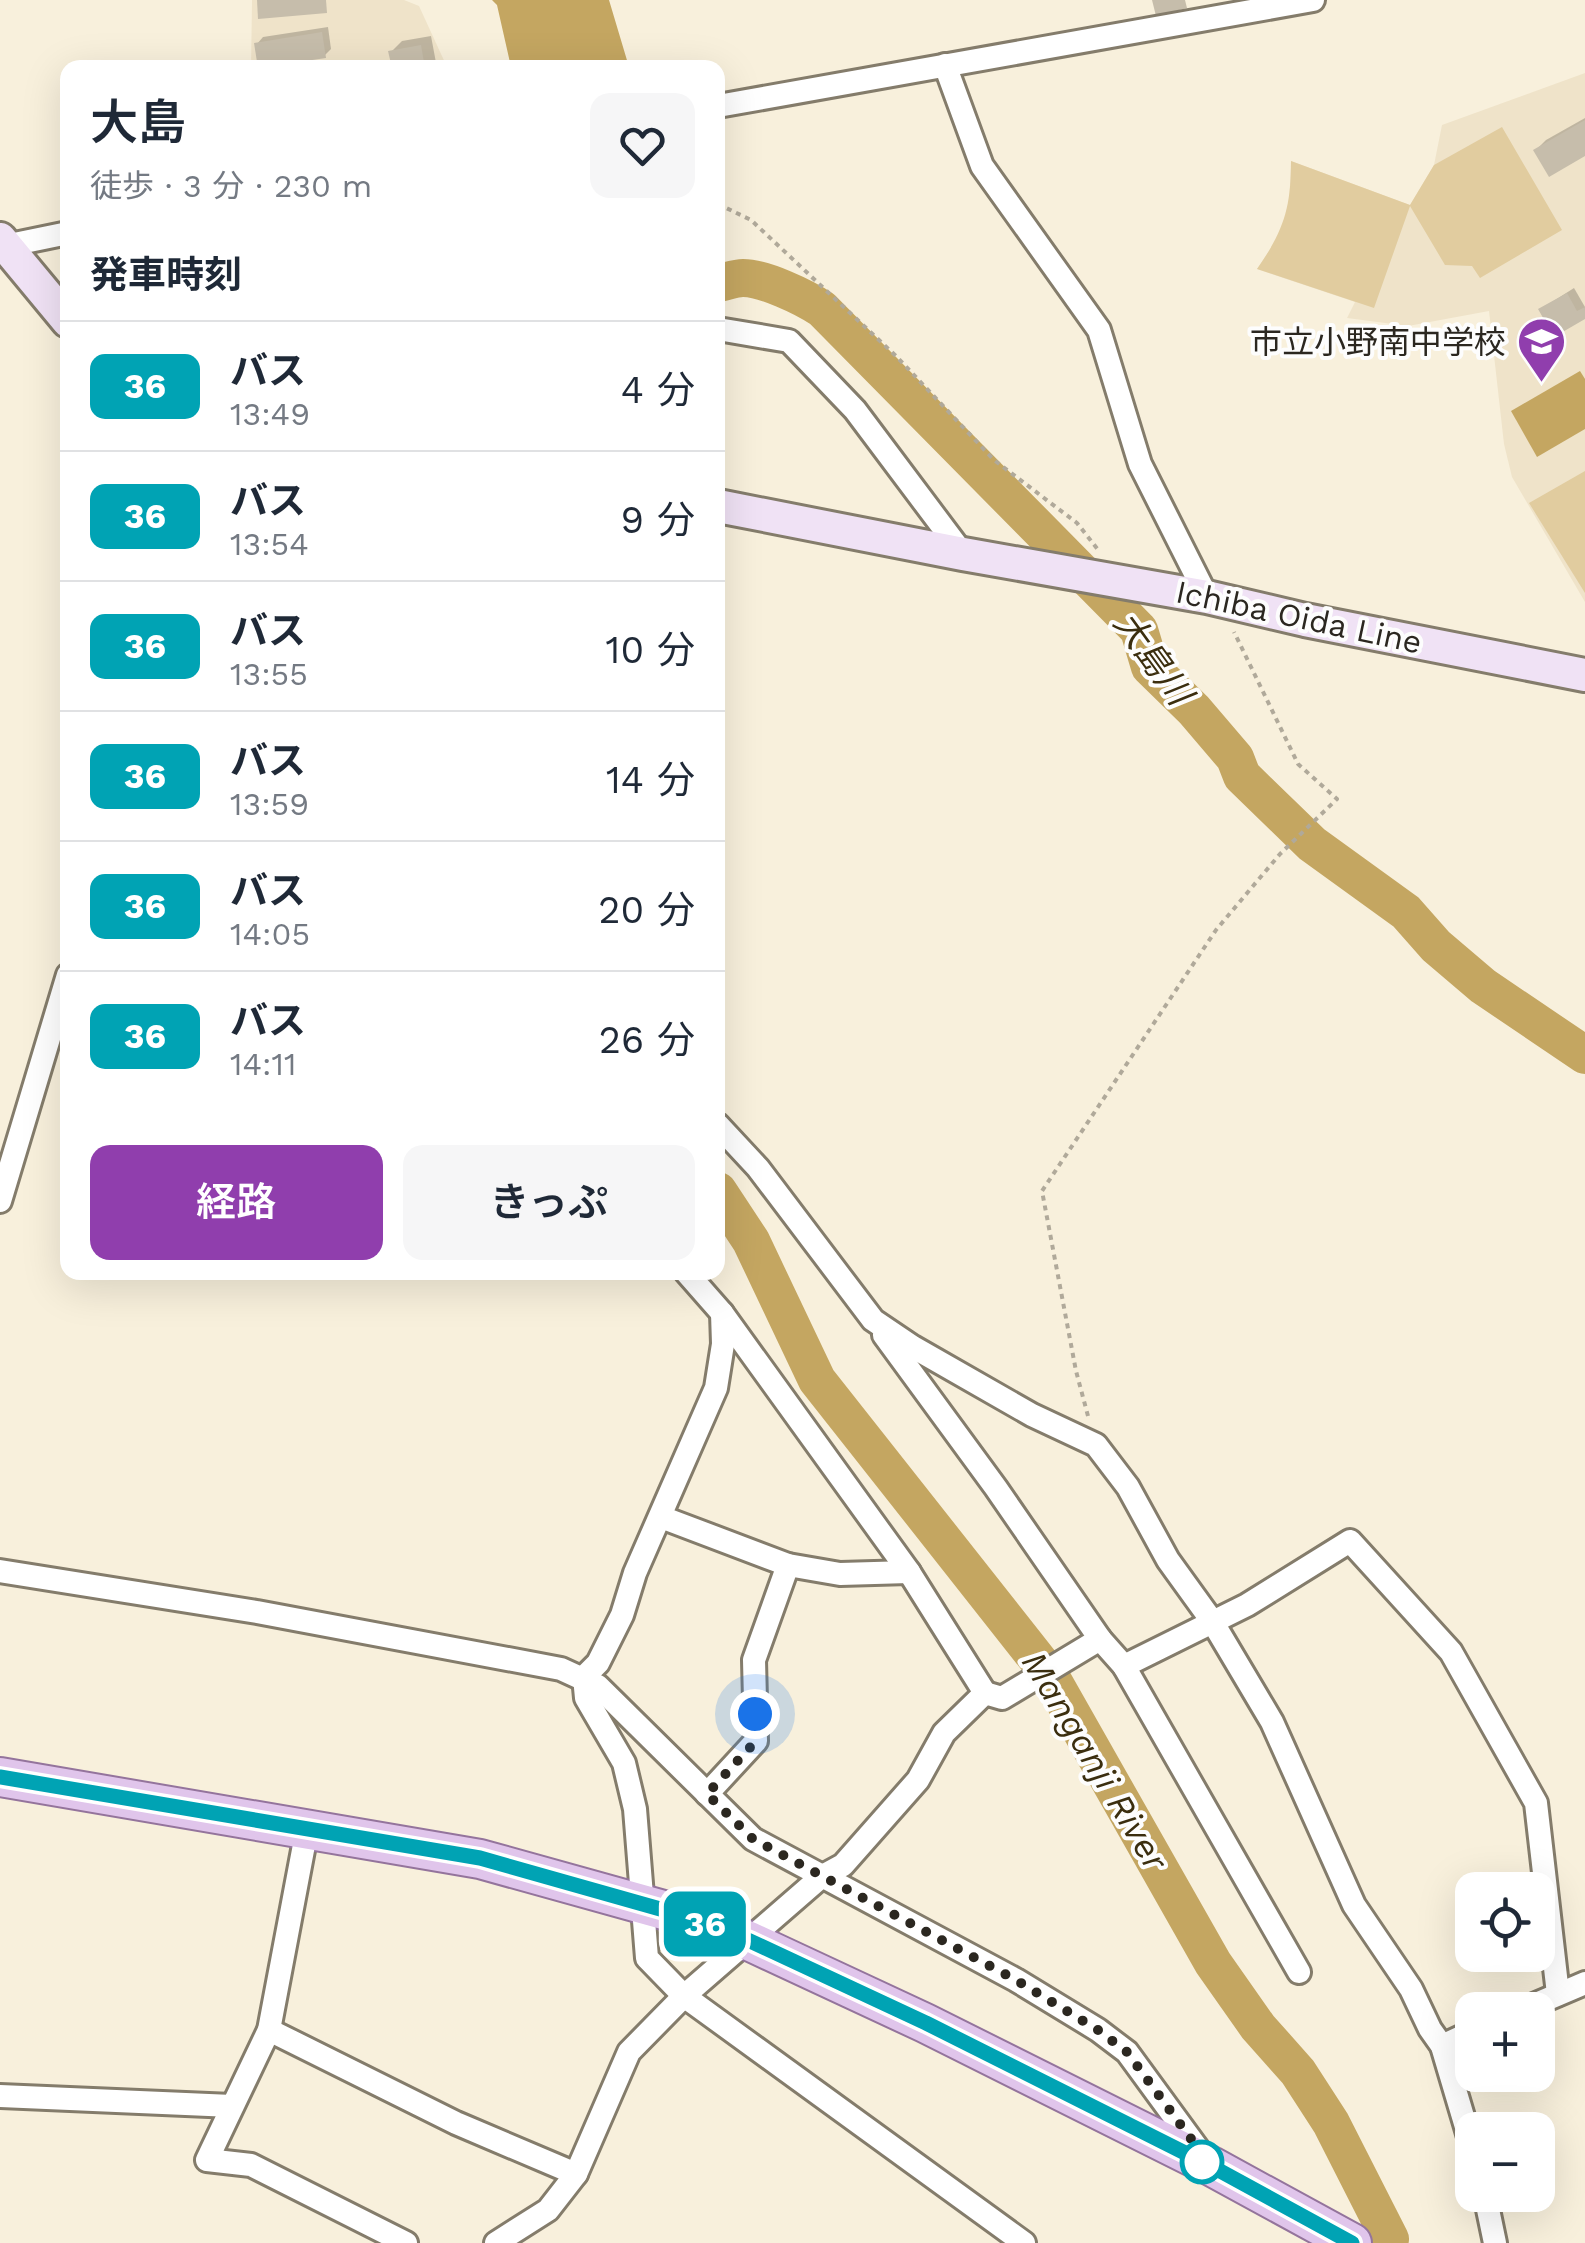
<!DOCTYPE html>
<html lang="ja">
<meta charset="utf-8">
<style>
body{margin:0;font-family:"Work Sans","Noto Sans JP",sans-serif;background:#f6f6f7;color:#1f2937;height:100vh;display:flex;flex-direction:column;font-size:38px;white-space:nowrap}
*{box-sizing:border-box;margin:0}
p{font-size:32px;color:#747a83}
.icon{flex:none;width:55px;height:55px;fill:none;stroke:currentColor;stroke-width:2;stroke-linecap:round;stroke-linejoin:round}
.map{position:relative;flex:1;overflow:hidden}
.details{position:absolute;left:60px;top:60px;width:665px;height:1220px;display:flex;flex-direction:column;background:#fff;border-radius:20px;box-shadow:0 10px 40px #0002}
.details>*{flex:none}
.badge{padding:0 20px;border-radius:15px;font-size:35px;line-height:65px}
.tools{position:absolute;left:1455px;top:1872px;display:grid;gap:20px}
.tools a{display:grid;place-items:center;width:100px;height:100px;border-radius:20px;background:#fff;box-shadow:0 10px 40px #0002;font-size:50px}
.you{position:absolute;width:50px;height:50px;margin:-25px;border:8px solid #fff;border-radius:50%;background:#1a73e8;box-shadow:0 0 0 15px #1a73e833}
.map>.badge{position:absolute;translate:-50% -50%;box-shadow:0 0 0 5px #fff}
h2{padding:0 30px;font-size:38px;line-height:90px}
.round{display:grid;place-items:center;flex:none;width:105px;height:105px;border-radius:20px;background:#f6f6f7}
.head{display:flex;align-items:center;justify-content:space-between;height:170px;padding:0 30px}
h1{font-size:48px;font-weight:600;line-height:75px}
.cta{display:flex;gap:20px;margin-top:auto;padding:20px 30px}
.cta a{flex:1;height:115px;border-radius:20px;background:#903ead;color:#fff;font-size:40px;font-weight:600;line-height:115px;text-align:center}
.cta a+a{background:#f6f6f7;color:#1f2937}
ul{padding:0;list-style:none}
li{display:flex;align-items:center;gap:30px;height:130px;padding:0 30px;border-top:2px solid #e0e1e3}
li div{flex:1}
li b{display:block;font-size:38px}
li em{font-style:normal}
li .badge{min-width:110px;font-weight:700;text-align:center}
.map>svg:first-child{display:block}
.built{fill:#efe3c9}
.green{fill:#e1cc9f}
.water{fill:#c4a661}
.shadow{fill:#0003}
.lines{fill:none;stroke-linecap:round;stroke-linejoin:round}
.river{stroke:#c4a661;stroke-width:38}
.building{fill:#c6bdab}
.minor-casing{stroke:#847c6b;stroke-width:28}
.secondary-casing{stroke:#847c6b;stroke-width:38}
.primary-casing{stroke:#94749c;stroke-width:42}
.path{stroke:#b0a99a;stroke-width:4;stroke-dasharray:5 5;stroke-linecap:butt}
.minor{stroke:#fff;stroke-width:22}
.secondary{stroke:#f0e2f5;stroke-width:32}
.primary{stroke:#e0c5eb;stroke-width:38}
.line-casing{stroke:#fff;stroke-width:22}
.line{stroke:#00a3b4;stroke-width:15}
.walk{stroke:#2b2720;stroke-width:10;stroke-dasharray:0 18}
.stop-dot{fill:#fff;stroke:#00a3b4;stroke-width:5}
.labels{text-anchor:middle;dominant-baseline:central;stroke-width:8;stroke-linejoin:round;paint-order:stroke}
.poi-label{font-size:32px;fill:#2b2720;stroke:#fdfdfd;text-anchor:end}
.street-label{font-size:32px;fill:#2b2720;stroke:#fdfdfd}
.water-label{font-size:35px;font-style:italic;fill:#3b2e0f;stroke:#fdfdfd}
</style>
<div class="map">
<svg width="1585" height="2243" viewBox="0 0 1585 2243">
<rect width="100%" height="100%" fill="#f8f0dc"/>
<g class="built">
<path d="M252 0H404L419 6 447 67 251 68Z"/>
<path d="M1585 73V602L1512 477 1504 444 1489 311 1408 326 1347 318 1355 302 1257 269 1279 237 1289 207 1291 161 1410 205 1434 165 1442 125Z"/>
</g>
<g class="green">
<path d="M1502 127 1562 230 1480 278 1472 266 1445 265 1410 206 1374 308 1257 269C1284 230 1291 208 1291 161L1410 205 1434 165Z"/>
<path d="M1585 471V593L1529 503Z"/>
</g>
<g class="water">
<path d="M492 0H609L629 67H511L497 5Z"/>
<path d="M1580 371 1585 379V429L1537 457 1511 411Z"/>
</g>
<g class="shadow">
<path d="M328 27 331 49 325 55 257 44 263 37Z"/>
<path d="M431 36 437 68H394L391 52 402 41Z"/>
<path d="M1585 118V154L1536 150 1546 140Z"/>
<path d="M1574 288 1585 307V318L1541 309Z"/>
</g>
<g class="lines">
<g class="river">
<path d="M718 283C725 282 735 278 743 278 764 278 804 297 822 309L1139 630 1150 667 1194 710 1235 758 1242 776 1312 844 1406 912 1436 946 1483 986 1585 1055"/>
<path d="M718 1191 751 1241 817 1380 1049 1674 1213 1963 1258 2027 1298 2072 1331 2123 1390 2239 1389 2243"/>
</g>
</g>
<g class="building">
<path d="M257 0H326L327 13 258 19Z"/>
<path d="M1152 0H1185L1187 8 1156 16Z"/>
<path d="M322 32 326 58 258 68 254 43Z"/>
<path d="M421 45 425 68H392L388 51Z"/>
<path d="M1585 120V156L1549 177 1533 150Z"/>
<path d="M1567 293 1577 311 1585 307V319L1554 337 1538 309Z"/>
</g>
<g class="lines">
<defs>
<g id="minor">
<path d="M945 65 982 166 1099 330 1140 464 1207 597"/>
<path d="M718 106 1313 0"/>
<path d="M0 247 68 233"/>
<path d="M718 329 789 341 855 410 963 554"/>
<path d="M718 1125 758 1168 873 1320 913 1347 1032 1415 1096 1445 1128 1487 1168 1560 1212 1621 1272 1722 1354 1905 1411 1989 1430 2029 1442 2046 1472 2147"/>
<path d="M0 1201 68 975"/>
<path d="M686 1272 722 1313 909 1572 985 1693"/>
<path d="M722 1313 723 1344 716 1388 635 1573 622 1615 598 1663 584 1677 586 1698 624 1763 635 1809 647 1958 684 1996 1024 2243"/>
<path d="M884 1335 996 1488 1100 1639 1124 1666 1299 1972"/>
<path d="M661 1517 788 1565 840 1574 909 1572"/>
<path d="M0 1571 257 1612 561 1669 598 1686 753 1839 1016 1980 1098 2030 1127 2052 1203 2156"/>
<path d="M1124 1666 1247 1605 1350 1541 1451 1652 1536 1803 1558 1994"/>
<path d="M707 1794 756 1741 754 1660 788 1565"/>
<path d="M307 1829 269 2030 207 2160 251 2165 406 2243"/>
<path d="M1522 2010 1585 1983"/>
<path d="M269 2030 456 2123 576 2174"/>
<path d="M1442 2046 1472 2032"/>
<path d="M0 2096 232 2106"/>
<path d="M1485 2195 1495 2243"/>
<path d="M496 2243 548 2210 576 2174 629 2052 684 1996 821 1877 843 1865 918 1780 944 1733 985 1693 1002 1698 1100 1639"/>
</g>
<g id="secondary">
<path d="M0 239 68 321"/>
<path d="M718 506 963 554 1207 597 1305 620 1585 675"/>
</g>
<path id="primary" d="M0 1777 480 1859 685 1916 749 1941 925 2023 1211 2166 1352 2243"/>
</defs>
<use href="#minor" class="minor-casing"/>
<use href="#secondary" class="secondary-casing"/>
<use href="#primary" class="primary-casing"/>
<g class="path">
<path d="M718 204 751 220 896 356 994 460 1077 523 1099 551"/>
<path d="M1088 1416 1076 1371 1042 1191 1216 930 1280 854 1337 799 1298 764 1234 632"/>
</g>
<use href="#minor" class="minor"/>
<use href="#secondary" class="secondary"/>
<use href="#primary" class="primary"/>
</g>
<g class="lines">
<defs>
<path id="line" d="M0 1777 480 1858 685 1916 750 1941 926 2023 1211 2166 1352 2243"/>
</defs>
<use href="#line" class="line-casing"/>
<use href="#line" class="line"/>
<path class="walk" d="M755 1714 756 1741 707 1794 753 1839 1016 1980 1098 2030 1127 2052 1211 2166 1202 2162"/>
</g>
<defs>
<symbol id="school-pin" viewBox="-11 -11 22 30"><path d="M0 17L-7.5 6A9.5 9.5 0 1 1 7.5 6Z" fill="#903ead" stroke="#fdfdfd"/><path d="M0-5L7-2L0 1L-7-2ZM-4 1L0 2.5L4 1V4Q0 6-4 4Z" fill="#fff"/></symbol>
</defs>
<g fill-rule="evenodd">
<use href="#school-pin" x="1514" y="314" width="55" height="75"/>
</g>
<circle class="stop-dot" cx="1202" cy="2162" r="20"/>
<g class="labels">
<g class="poi-label">
<text x="1506" y="342">市立小野南中学校</text>
</g>
<g class="street-label">
<text transform="translate(1299 617) rotate(12)">Ichiba Oida Line</text>
</g>
<g class="water-label">
<text transform="translate(1153 658) rotate(54)">大島川</text>
<text transform="translate(1095 1761) rotate(59)">Manganji River</text>
</g>
</g>
</svg>
<div class="tools">
<a><svg class="icon" aria-label="locate" viewBox="0 0 24 24"><circle cx="12" cy="12" r="6"/><path d="M12 2v4M12 18v4M2 12h4M18 12h4"/></svg></a>
<a>+</a>
<a>−</a>
</div>
<div class="you" style="left:755px;top:1714px"></div>
<b class="badge" style="left:705px;top:1924px;background:#00a3b4;color:#fff">36</b>
<section class="details">
<div class="head"><div><h1>大島</h1><p>徒歩 · 3 分 · 230 m</p></div><a class="round"><svg class="icon" aria-label="heart" viewBox="0 0 24 24"><path d="M12 20l-8-8c-3-5 5-10 8-4 3-6 11-1 8 4z"/></svg></a></div>
<h2>発車時刻</h2>
<ul>
<li><span class="badge" style="background:#00a3b4;color:#fff">36</span><div><b>バス</b><p>13:49</p></div><em>4 分</em></li>
<li><span class="badge" style="background:#00a3b4;color:#fff">36</span><div><b>バス</b><p>13:54</p></div><em>9 分</em></li>
<li><span class="badge" style="background:#00a3b4;color:#fff">36</span><div><b>バス</b><p>13:55</p></div><em>10 分</em></li>
<li><span class="badge" style="background:#00a3b4;color:#fff">36</span><div><b>バス</b><p>13:59</p></div><em>14 分</em></li>
<li><span class="badge" style="background:#00a3b4;color:#fff">36</span><div><b>バス</b><p>14:05</p></div><em>20 分</em></li>
<li><span class="badge" style="background:#00a3b4;color:#fff">36</span><div><b>バス</b><p>14:11</p></div><em>26 分</em></li>
</ul>
<div class="cta"><a>経路</a><a>きっぷ</a></div>
</section>
</div>
